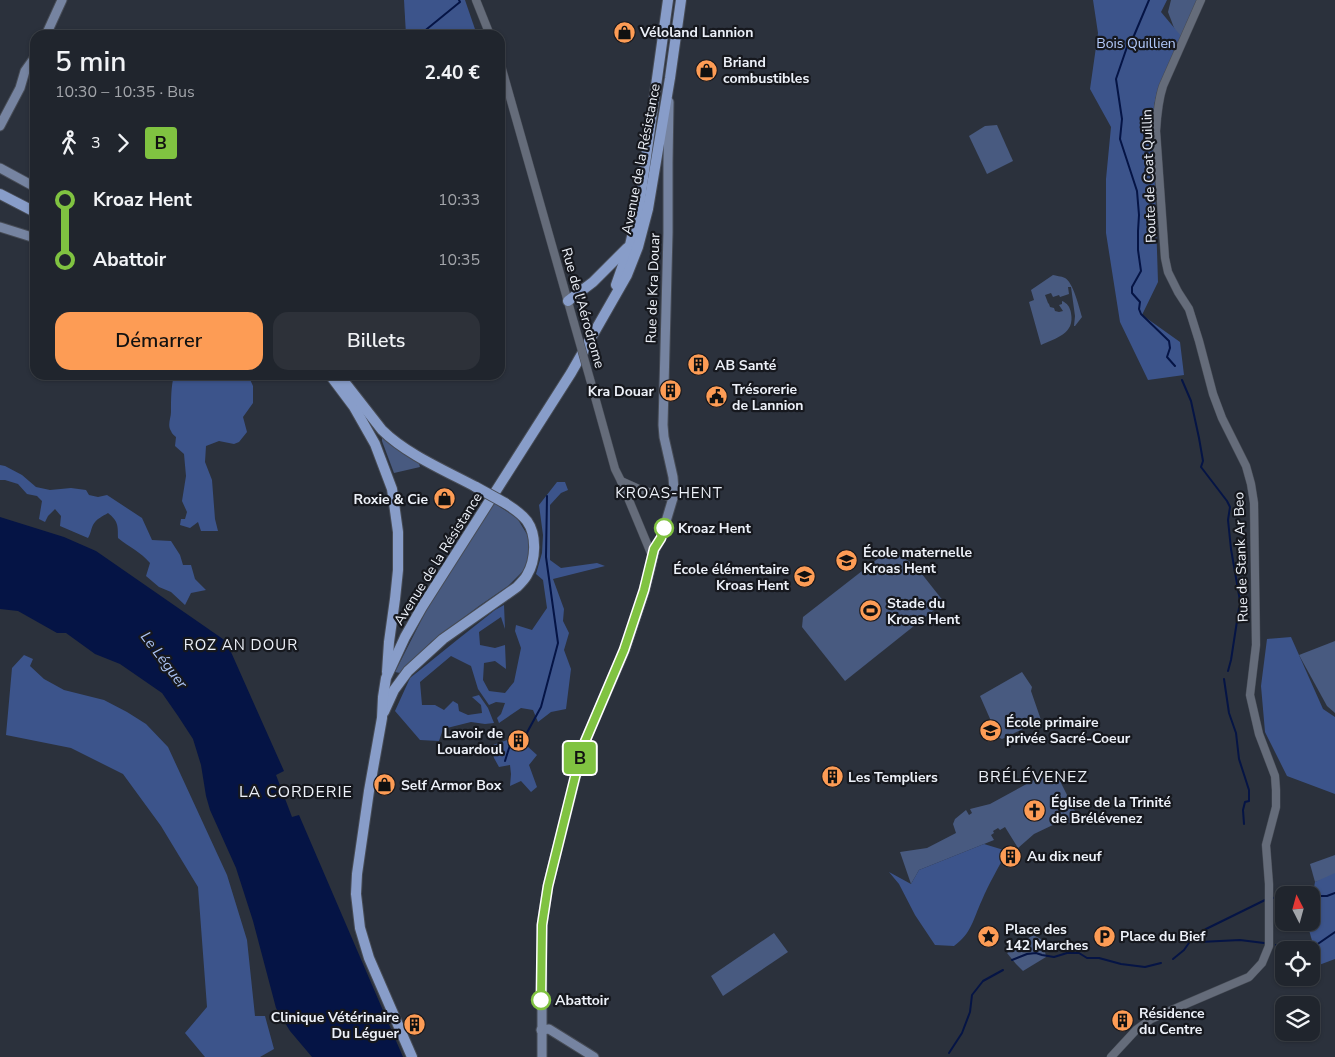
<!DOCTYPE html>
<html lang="fr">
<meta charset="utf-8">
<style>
body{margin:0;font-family:"Nunito Sans",sans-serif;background:#2d3139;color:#f1f3f6;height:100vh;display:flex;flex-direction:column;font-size:19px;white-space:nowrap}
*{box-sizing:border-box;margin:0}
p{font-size:16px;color:#a2a5aa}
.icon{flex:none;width:28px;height:28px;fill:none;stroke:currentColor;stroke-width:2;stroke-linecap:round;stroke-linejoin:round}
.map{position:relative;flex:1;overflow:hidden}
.panel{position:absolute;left:30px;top:30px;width:475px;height:350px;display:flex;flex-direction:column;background:#20252d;border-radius:15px;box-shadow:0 1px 4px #0004,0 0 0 1px #3d4249}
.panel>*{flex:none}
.badge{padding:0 10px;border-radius:4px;font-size:18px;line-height:32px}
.needle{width:32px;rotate:354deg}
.tools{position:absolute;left:1275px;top:886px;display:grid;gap:10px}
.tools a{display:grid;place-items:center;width:45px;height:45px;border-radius:10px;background:#20252d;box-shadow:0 1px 4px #0004,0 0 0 1px #3d4249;font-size:25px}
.map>.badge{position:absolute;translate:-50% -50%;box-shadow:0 0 0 2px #fff}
.legs{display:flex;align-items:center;gap:8px;height:55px;padding:0 25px;font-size:16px}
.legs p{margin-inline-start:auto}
.overview{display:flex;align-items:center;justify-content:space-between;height:85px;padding:0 25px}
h1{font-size:28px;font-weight:600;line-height:38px}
.action{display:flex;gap:10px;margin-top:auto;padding:10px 25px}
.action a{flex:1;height:58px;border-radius:15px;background:#fd9c55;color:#111;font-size:20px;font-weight:600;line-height:58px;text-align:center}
.action a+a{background:#2d3139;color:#f1f3f6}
ul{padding:0 25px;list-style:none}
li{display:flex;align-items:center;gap:18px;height:60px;font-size:19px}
li i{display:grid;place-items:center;width:8px;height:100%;margin:0 6px;background:currentColor}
li i::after{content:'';width:12px;height:12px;margin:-6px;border:4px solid;border-radius:50%;background:#20252d}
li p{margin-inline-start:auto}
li:first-child i{background:linear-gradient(#0000 50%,currentColor 0)}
li:last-child i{background:linear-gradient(currentColor 50%,#0000 0)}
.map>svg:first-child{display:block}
.green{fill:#485a80}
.forest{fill:#3c548b}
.water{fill:#051445}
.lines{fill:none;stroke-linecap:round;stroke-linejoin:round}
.stream{stroke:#051445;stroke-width:2}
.tertiary-casing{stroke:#474c56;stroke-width:9}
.secondary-casing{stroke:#474c56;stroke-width:11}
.primary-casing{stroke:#474c56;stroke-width:12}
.tertiary{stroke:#656c7a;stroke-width:8}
.secondary{stroke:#7684a1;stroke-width:9}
.primary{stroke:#889dc9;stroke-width:10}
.tertiary-bridge-casing{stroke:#474c56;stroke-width:9;stroke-linecap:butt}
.primary-bridge-casing{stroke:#474c56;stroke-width:12;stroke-linecap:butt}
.tertiary-bridge{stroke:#656c7a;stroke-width:8}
.primary-bridge{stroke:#889dc9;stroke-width:10}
.line-1-casing{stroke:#fff;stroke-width:11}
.line-1{stroke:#80c341;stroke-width:8}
.stop-1-dot{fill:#fff;stroke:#80c341;stroke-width:2.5}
.labels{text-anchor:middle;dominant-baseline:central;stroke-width:4.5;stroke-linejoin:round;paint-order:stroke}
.poi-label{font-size:14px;font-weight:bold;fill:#edf1f9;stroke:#16181e;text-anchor:start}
.park-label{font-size:14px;fill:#b5ccfe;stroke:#16181e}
.street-label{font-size:14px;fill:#edf1f9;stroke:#16181e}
.stop-label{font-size:14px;font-weight:bold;fill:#edf1f9;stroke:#16181e;text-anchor:start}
.neighbourhood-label{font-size:15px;letter-spacing:1px;fill:#edf1f9;stroke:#16181e}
.water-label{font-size:15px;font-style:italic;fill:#acc4f5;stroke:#16181e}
.quarter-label{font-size:16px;letter-spacing:1px;fill:#edf1f9;stroke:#16181e}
</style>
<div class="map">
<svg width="1335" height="1057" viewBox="0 0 1335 1057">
<rect width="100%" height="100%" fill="#2b313c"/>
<g class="green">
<path d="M1171 0H1197L1181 36 1176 33 1168 12Z"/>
<path d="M997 125 1013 161 987 174 969 136 985 126Z"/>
<path d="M1053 275C1056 276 1061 276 1065 278 1073 282 1079 307 1082 317L1075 326H1074L1075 316 1071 287H1068L1069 294 1060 297 1059 295 1053 297 1051 293 1045 295 1048 303 1049 304 1050 307 1054 308 1055 311 1059 312 1063 311 1059 305 1062 304V301C1067 303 1070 307 1071 313 1075 334 1056 338 1041 345L1029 302 1034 300 1031 290Z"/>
<path d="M382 438H384L418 460 420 467 394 473 382 441Z"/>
<path d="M494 503 517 518 528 536 529 558 523 571 508 586 479 606 431 642 400 673 395 672 430 603Z"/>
<path d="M889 550 914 564 944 602 845 681 802 627 803 617Z"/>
<path d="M1335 641V713L1327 706 1299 655Z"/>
<path d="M1022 672 1032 687 1031 691 1041 720 1002 739 998 737 980 696Z"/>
<path d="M1054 769 1076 813 1077 823H1057L1034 834 1018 848 1005 827 1000 830 998 828 993 831 994 833 991 835 994 840 919 870 911 884 900 852 927 848 956 833 953 824 955 819 966 810 969 815 972 813 970 809 990 804Z"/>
<path d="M1335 855V876L1315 882 1310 864Z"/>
<path d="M774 933 788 952 723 996 711 976Z"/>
<path d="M1033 935 1043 940 1046 957 1023 971 1016 964 1007 953Z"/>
</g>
<g class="forest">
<path d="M404 0H465L477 35H406Z"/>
<path d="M1093 0H1167L1161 12 1181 36 1157 92 1154 106 1153 126 1158 282 1142 315 1180 342 1184 375 1148 380 1120 322 1106 233V179L1111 127 1090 89 1098 33Z"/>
<path d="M174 375H248L253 386V403L243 417 247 432 239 442 234 444 219 441 206 446 205 462 212 480 215 519 218 531H201L198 522 190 528 180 525 181 519H185L187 512 182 501 186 476 184 454 175 446 176 437C174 435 172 434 171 431 167 425 171 418 171 412 171 399 171 387 174 375Z"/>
<path d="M0 465 5 466 22 475 36 487 50 490 71 488 86 490 89 495 98 497 107 495 142 518 152 540 171 541 180 555 183 565H191L195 579 206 590 191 593 185 605 171 592 159 587 146 576 150 563C141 552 129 547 118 538 118 525 118 521 108 513 103 516 96 519 93 525 91 529 91 533 88 538L60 526 61 516 55 509 48 516 45 522 39 519 42 501 37 496 27 494 18 484 5 480H0Z"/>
<path d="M557 482H565L568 490 561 493 550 505V560L561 568 597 563 605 566 553 579 564 609 563 621 569 633 564 650 571 669 566 709 551 712 538 722 533 710 521 708 499 723 497 718 501 714 505 703 496 702 489 705 478 689 471 666 451 656 420 682 422 705H435L444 710 453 701 458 704 459 711 468 715 482 713 481 705 472 697 479 695 488 708 494 723 485 724 471 722 443 729 439 741 420 740 395 711 410 678 457 640 495 610 504 605 505 629 501 617 479 632 480 645 495 648 505 645 506 669 495 661 484 663 483 680 489 691 505 693 514 682 521 648 515 631 516 625 532 630 547 608 543 580 536 574 542 553 543 535 539 505Z"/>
<path d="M1291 637 1323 709 1335 717V794L1287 776 1265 732 1261 686 1267 639Z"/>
<path d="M24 655 33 659 30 666 44 679 64 690 104 700 127 712 146 724 168 747 227 875 247 940 255 1016H265L274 1049 260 1057H205L185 1033 207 1007 198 887 161 826 123 774 71 748 6 735 12 668Z"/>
<path d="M524 734 528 738 526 745 537 755 529 765 537 787 531 792 521 781 510 786 511 774 510 765 499 767 494 758 491 748 493 745Z"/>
<path d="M984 844 1007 851C999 867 989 883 982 900 973 919 972 933 954 946L935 945 915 915 899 884 889 872 911 884 919 870Z"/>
<path d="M1335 873V959L1319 965 1307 923 1311 922V903L1315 882Z"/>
</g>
<path class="water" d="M0 517 64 537 96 551 233 646 231 652 284 771 276 775 292 817 299 815 403 1057H312L290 1031 276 1008 253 921 236 868 210 810 206 796 201 765 193 739 178 716 162 693 120 664 95 654 66 633H57L18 611 0 609Z"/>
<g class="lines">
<g class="stream">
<path d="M1149 0 1133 38 1127 47 1116 79 1122 119 1120 139 1137 191 1139 215 1138 231V250L1141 271 1132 287V293L1140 302 1139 309 1141 314 1169 341 1170 348 1167 357 1175 366"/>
<path d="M423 35 422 33 460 2 459 0"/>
<path d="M1182 380 1191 401 1199 438 1203 461 1201 467 1227 501 1230 507 1228 520 1231 549 1240 601V605"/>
<path d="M1228 671 1231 660 1239 608"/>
<path d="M1224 679 1229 713 1236 733 1239 759 1249 790V801L1245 802 1243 810 1244 824"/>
<path d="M505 761 510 745 524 738 541 707 558 643 546 557 547 496"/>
<path d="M1311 896H1327L1335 893"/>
<path d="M1272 898 1284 897"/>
<path d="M1192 941 1200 942 1240 940 1264 943"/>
<path d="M1276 945 1282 946 1288 950"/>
<path d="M1309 950 1335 932"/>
<path d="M1173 959 1184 950 1191 940 1206 929 1265 900"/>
<path d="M1012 960 1027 954 1036 953 1042 955 1054 957 1067 953H1079L1087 958H1099L1121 964 1145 967 1161 963"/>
<path d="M949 1053 962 1033 970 1012 972 995 983 981 1003 970"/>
</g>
<defs>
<g id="tertiary">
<path d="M476 0 490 35"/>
<path d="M500 62 574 323"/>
<path d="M590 379 615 469 621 481 653 558"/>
<path d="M621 481 641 490 673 498"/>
<path d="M1111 1057 1136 1030 1151 1019 1249 977 1262 963 1269 946V884L1266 845 1276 807V790L1275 776 1259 734 1250 695 1256 645 1254 503 1251 484 1246 466 1222 418 1213 394 1199 341 1189 309 1178 292 1168 272 1165 258 1156 131C1157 115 1158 101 1163 86L1201 0"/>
</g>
<g id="secondary">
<path d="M46 35 62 0"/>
<path d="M0 126 20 88 25 71 35 57"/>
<path d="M0 168 35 187"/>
<path d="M0 227 35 238"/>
<path d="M541 1030 549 1029 594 1057"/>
<path d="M542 1057V925L548 886 584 744 625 650 645 590 655 549 661 538 673 498 674 490 673 477 664 437 663 425 668 233V163L669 102"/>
</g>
<g id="primary">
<path d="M0 194 35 212"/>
<path d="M616 285 630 245 639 207 668 0"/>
<path d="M568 301 593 282 627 248"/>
<path d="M330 375 354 407 375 444 392 489 398 532V570L395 599 389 642 387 672"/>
<path d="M339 375 382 430C406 454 446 471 476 487"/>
<path d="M384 712 394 690 408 671 443 639 517 587C521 583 525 579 527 575 536 560 537 535 527 521 521 513 513 508 505 503"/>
<path d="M412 1057 369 958 360 928 356 894 357 874 369 791 382 718 383 697 386 678 405 637 422 607 571 373 627 275 638 247 648 209 670 78 681 0"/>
</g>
</defs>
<use href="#tertiary" class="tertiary-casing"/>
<use href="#secondary" class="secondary-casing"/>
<use href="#primary" class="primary-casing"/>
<use href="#tertiary" class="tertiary"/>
<use href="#secondary" class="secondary"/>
<use href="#primary" class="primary"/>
<defs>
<path id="tertiary-bridge" d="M574 323 590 379"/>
<path id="primary-bridge" d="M476 487 505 503"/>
</defs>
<use href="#tertiary-bridge" class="tertiary-bridge-casing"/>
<use href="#primary-bridge" class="primary-bridge-casing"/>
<use href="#tertiary-bridge" class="tertiary-bridge"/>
<use href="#primary-bridge" class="primary-bridge"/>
</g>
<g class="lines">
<defs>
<path id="line-1" d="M541 1000 542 925 548 886 575 777 584 744 624 650 644 590 654 549 661 538 664 528"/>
</defs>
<use href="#line-1" class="line-1-casing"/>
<use href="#line-1" class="line-1"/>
</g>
<defs>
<symbol id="shop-disc" viewBox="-11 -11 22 22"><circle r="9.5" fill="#fd9c55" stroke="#16181e"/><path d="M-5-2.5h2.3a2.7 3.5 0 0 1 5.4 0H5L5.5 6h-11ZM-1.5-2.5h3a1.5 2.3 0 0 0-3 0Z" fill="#111"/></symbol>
<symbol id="building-disc" viewBox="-11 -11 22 22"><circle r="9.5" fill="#fd9c55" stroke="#16181e"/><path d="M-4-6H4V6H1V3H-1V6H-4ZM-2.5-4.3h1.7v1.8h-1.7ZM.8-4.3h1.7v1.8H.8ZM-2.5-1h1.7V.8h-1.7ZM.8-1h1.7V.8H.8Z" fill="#111"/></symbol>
<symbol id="civic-disc" viewBox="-11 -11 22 22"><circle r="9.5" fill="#fd9c55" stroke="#16181e"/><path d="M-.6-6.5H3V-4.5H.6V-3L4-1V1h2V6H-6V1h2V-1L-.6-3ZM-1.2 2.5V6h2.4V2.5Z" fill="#111"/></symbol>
<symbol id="school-disc" viewBox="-11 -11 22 22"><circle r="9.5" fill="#fd9c55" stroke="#16181e"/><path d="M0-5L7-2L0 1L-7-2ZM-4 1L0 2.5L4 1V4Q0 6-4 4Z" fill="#111"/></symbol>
<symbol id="stadium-disc" viewBox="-11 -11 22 22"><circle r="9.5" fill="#fd9c55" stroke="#16181e"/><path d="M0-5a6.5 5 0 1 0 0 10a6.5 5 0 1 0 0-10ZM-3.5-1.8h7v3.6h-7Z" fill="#111"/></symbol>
<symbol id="church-disc" viewBox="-11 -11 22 22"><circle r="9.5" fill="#fd9c55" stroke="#16181e"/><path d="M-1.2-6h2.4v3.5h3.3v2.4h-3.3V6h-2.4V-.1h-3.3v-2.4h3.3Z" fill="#111"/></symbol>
<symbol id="parking-disc" viewBox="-11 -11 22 22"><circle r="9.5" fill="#fd9c55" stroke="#16181e"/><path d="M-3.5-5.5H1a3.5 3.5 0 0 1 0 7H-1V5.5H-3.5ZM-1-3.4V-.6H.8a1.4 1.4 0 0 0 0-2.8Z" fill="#111"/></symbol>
<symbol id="sight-disc" viewBox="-11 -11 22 22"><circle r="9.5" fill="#fd9c55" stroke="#16181e"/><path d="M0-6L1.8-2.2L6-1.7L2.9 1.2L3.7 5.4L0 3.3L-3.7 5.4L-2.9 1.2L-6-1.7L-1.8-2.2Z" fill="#111"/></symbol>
</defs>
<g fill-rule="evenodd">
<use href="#shop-disc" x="612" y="20" width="25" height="25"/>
<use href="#shop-disc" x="694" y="58" width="25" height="25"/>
<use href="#building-disc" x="686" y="352" width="25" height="25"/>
<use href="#building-disc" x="658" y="378" width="25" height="25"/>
<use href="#civic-disc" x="704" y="384" width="25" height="25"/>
<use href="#shop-disc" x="432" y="486" width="25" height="25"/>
<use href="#school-disc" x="834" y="548" width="25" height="25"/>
<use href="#school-disc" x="792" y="564" width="25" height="25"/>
<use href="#stadium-disc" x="858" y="598" width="25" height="25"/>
<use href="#school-disc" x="978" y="718" width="25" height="25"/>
<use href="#building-disc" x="506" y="728" width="25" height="25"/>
<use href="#building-disc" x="820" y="764" width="25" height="25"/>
<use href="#shop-disc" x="372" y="772" width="25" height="25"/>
<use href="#church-disc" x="1022" y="798" width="25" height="25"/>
<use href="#building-disc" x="998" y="844" width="25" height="25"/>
<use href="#parking-disc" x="1092" y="924" width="25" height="25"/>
<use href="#sight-disc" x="976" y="924" width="25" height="25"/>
<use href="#building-disc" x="1110" y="1008" width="25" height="25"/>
<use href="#building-disc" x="402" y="1012" width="25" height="25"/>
</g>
<g class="stop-1-dot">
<circle cx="664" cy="528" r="9"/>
<circle cx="541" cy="1000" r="9"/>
</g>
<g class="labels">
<g class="poi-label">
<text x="640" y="32">Véloland Lannion</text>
<text x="723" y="62">Briand<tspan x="723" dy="16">combustibles</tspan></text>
<text x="715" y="365">AB Santé</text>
<text x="732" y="389">Trésorerie<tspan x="732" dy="16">de Lannion</tspan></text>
<text x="654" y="391" text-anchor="end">Kra Douar</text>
<text x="428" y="499" text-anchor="end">Roxie &amp; Cie</text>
<text x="863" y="552">École maternelle<tspan x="863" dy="16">Kroas Hent</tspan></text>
<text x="789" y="569" text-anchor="end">École élémentaire<tspan x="789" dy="16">Kroas Hent</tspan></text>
<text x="887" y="603">Stade du<tspan x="887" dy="16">Kroas Hent</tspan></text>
<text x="1006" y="722">École primaire<tspan x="1006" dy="16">privée Sacré-Coeur</tspan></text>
<text x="503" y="733" text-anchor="end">Lavoir de<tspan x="503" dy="16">Louardoul</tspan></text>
<text x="848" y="777">Les Templiers</text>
<text x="401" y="785">Self Armor Box</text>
<text x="1051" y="802">Église de la Trinité<tspan x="1051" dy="16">de Brélévenez</tspan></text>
<text x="1027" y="856">Au dix neuf</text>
<text x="1005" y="929">Place des<tspan x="1005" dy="16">142 Marches</tspan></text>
<text x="1120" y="936">Place du Bief</text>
<text x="1139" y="1013">Résidence<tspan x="1139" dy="16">du Centre</tspan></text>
<text x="399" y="1017" text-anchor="end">Clinique Vétérinaire<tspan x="399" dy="16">Du Léguer</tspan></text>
</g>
<g class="park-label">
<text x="1136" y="43">Bois Quillien</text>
</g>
<g class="street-label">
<text transform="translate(641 159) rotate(-79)">Avenue de la Résistance</text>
<text transform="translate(1149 176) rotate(-92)">Route de Coat Quillin</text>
<text transform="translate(653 288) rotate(-88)">Rue de Kra Douar</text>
<text transform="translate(583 308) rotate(74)">Rue de l'Aérodrome</text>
<text transform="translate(1241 557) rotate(-92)">Rue de Stank Ar Beo</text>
<text transform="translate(438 559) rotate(-58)">Avenue de la Résistance</text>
</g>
<g class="stop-label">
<text x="678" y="528">Kroaz Hent</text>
<text x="555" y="1000">Abattoir</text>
</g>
<g class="neighbourhood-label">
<text x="669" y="493">KROAS-HENT</text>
<text x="241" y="645">ROZ AN DOUR</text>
</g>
<g class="water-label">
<text transform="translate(164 660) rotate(53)">Le Léguer</text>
</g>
<g class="quarter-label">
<text x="1033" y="777">BRÉLÉVENEZ</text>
<text x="296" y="792">LA CORDERIE</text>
</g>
</g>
</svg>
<div class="tools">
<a><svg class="needle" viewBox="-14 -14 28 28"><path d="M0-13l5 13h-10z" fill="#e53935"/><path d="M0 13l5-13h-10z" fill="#a2a5aa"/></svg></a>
<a><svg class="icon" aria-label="locate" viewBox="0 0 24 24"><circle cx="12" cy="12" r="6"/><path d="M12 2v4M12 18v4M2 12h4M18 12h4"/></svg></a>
<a><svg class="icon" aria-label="layers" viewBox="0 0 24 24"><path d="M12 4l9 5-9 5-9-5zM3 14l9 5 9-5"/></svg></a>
</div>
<b class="badge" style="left:580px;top:758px;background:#80c341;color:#111">B</b>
<section class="panel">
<div class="overview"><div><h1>5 min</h1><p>10:30 – 10:35 · Bus</p></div><b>2.40 €</b></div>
<div class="legs"><svg class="icon" aria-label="walk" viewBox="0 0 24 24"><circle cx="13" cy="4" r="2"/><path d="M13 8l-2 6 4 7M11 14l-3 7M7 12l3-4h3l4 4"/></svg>3<svg class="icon" aria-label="forward" viewBox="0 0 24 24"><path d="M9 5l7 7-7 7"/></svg><b class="badge" style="background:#80c341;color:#111">B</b></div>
<ul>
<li><i style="color:#80c341"></i><b>Kroaz Hent</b><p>10:33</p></li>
<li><i style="color:#80c341"></i><b>Abattoir</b><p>10:35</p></li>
</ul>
<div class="action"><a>Démarrer</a><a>Billets</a></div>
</section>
</div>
